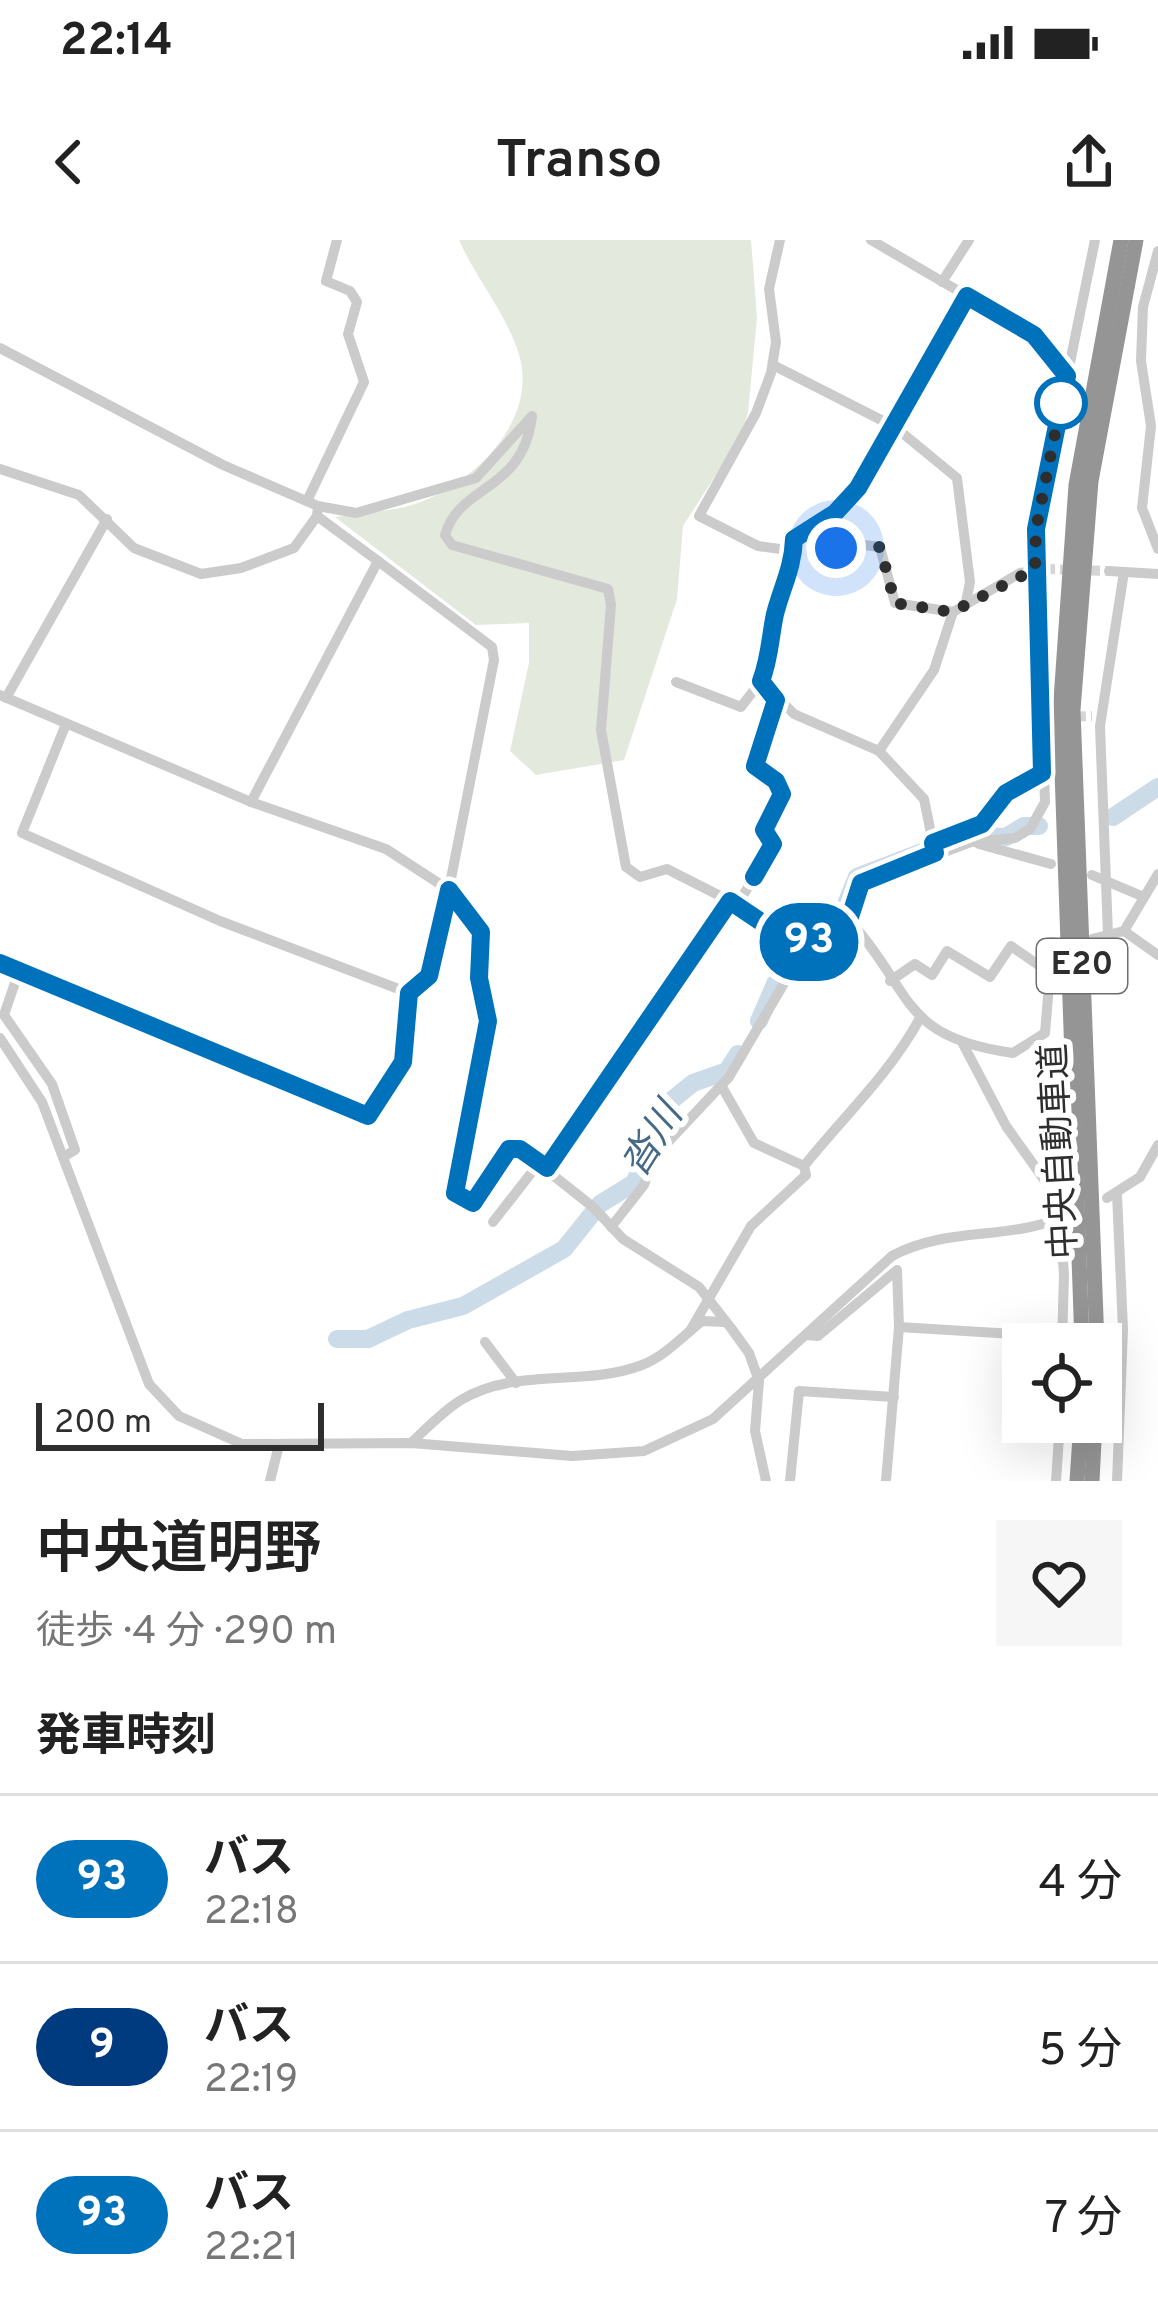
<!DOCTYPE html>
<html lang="ja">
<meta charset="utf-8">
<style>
body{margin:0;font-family:Overpass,"Noto Sans JP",sans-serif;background:#f6f6f6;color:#222;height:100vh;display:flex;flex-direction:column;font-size:45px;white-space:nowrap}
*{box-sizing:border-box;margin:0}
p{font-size:39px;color:#767676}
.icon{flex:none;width:66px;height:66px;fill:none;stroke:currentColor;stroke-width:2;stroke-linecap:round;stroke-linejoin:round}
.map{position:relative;height:1241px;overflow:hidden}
.drawer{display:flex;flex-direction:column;background:#fff;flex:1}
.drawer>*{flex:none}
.badge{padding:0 24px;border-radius:39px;font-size:42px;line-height:78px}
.fabs{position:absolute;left:1002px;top:1083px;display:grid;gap:24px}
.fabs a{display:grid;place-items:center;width:120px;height:120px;border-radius:0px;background:#fff;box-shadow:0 12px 48px #0002;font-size:60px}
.scale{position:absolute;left:36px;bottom:30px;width:288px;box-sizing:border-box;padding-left:12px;border:6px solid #2e2e2e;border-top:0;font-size:33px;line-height:42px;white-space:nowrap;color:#2e2e2e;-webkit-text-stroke:9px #fff;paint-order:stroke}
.you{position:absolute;width:60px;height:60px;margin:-30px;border:9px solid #fff;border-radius:50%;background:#1a73e8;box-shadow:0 0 0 18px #1a73e833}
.map>.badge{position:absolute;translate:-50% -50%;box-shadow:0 0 0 6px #fff}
h2{padding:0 36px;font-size:45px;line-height:108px}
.round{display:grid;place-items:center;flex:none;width:126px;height:126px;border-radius:0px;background:#f6f6f6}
.summary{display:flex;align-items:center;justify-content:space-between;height:204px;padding:0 36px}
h1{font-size:57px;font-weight:600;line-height:90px}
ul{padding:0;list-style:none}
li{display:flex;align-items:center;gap:36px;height:168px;padding:0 36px;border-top:3px solid #e0e0e0}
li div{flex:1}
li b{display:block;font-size:45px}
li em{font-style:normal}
li .badge{min-width:132px;font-weight:700;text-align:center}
.status{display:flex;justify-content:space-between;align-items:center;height:84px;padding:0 60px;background:#fff;direction:ltr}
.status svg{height:33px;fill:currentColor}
header{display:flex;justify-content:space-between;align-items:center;height:156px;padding:0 36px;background:#fff;font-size:54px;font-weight:600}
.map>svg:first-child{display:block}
.green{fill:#e3e9dd}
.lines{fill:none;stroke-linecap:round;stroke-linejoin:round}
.river{stroke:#cbdbe7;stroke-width:18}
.minor-tunnel{stroke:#d5d5d5;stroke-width:10;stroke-dasharray:10 5;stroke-linecap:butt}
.minor{stroke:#cbcbcb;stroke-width:10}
.highway{stroke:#959595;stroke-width:15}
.line-casing{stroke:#fff;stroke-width:27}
.line{stroke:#0072bc;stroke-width:18}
.walk{stroke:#2e2e2e;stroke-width:12;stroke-dasharray:0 21.6}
.stop-dot{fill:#fff;stroke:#0072bc;stroke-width:6}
.labels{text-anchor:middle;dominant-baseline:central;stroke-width:12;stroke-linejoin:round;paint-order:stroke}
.shield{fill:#fff;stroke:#6d6d6d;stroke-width:3}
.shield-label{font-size:33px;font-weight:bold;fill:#2e2e2e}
.street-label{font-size:36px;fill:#2e2e2e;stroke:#fff}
.water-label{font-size:39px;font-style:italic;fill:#456986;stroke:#fff}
</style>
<div class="status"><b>22:14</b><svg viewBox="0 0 49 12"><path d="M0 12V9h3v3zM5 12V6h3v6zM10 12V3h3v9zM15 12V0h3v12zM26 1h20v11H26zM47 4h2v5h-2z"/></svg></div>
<header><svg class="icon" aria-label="back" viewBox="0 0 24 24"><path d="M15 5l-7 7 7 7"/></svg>Transo<svg class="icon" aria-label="share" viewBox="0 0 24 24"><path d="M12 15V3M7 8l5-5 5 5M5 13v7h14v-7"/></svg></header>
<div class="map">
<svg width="1158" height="1241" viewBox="0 0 1158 1241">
<rect width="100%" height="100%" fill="#fff"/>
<path class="green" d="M459 0H751L757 78 748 172 742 194 683 286 677 359 624 520 536 535 510 511 529 423V383L476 385 335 277C361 272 393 272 418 263 473 244 539 180 519 115 507 74 476 39 459 0Z"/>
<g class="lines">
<g class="river">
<path d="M1113 577 1158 547"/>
<path d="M759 781 775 744 809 692 842 674 857 637 967 595 1006 597 1024 586H1039"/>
<path d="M337 1099H368L408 1080 463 1066 564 1009 600 964 634 943 672 860 693 843 727 831 738 814"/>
</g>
<g class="minor-tunnel">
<path d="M1045 329 1109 331"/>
<path d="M1046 478 1092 476"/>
</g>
<g class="minor">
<path d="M780 0 769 49 776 102 771 133 756 173 699 276 758 306 794 311V299C875 263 926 132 967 56"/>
<path d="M871 0 1034 95 1067 135"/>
<path d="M1158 11 1143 67 1141 121 1151 186 1142 268 1158 309"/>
<path d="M942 42 969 0"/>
<path d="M0 108 223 225 318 266 317 276 378 321 251 562"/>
<path d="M773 125 895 187 957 238 970 342 966 362"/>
<path d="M0 229 79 255 134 308 201 334 241 328 294 308 317 276"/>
<path d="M307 261 364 142 348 94 357 62 350 51 326 41 337 0"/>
<path d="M318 266 356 273 476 238 532 176C523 253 460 243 445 295L452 305 608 349 611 365 601 490 626 627 640 637 667 629 730 661 803 710"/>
<path d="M1109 331 1158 334"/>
<path d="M676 442 741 467 761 441"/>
<path d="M0 455 251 562 386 609 449 650 481 692 479 738 488 781 455 953 473 963 509 909H520L593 967 623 999 699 1047 731 1088 749 1113 759 1141 755 1191 766 1241"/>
<path d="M6 458 107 279"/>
<path d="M66 484 22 593 220 681 409 753"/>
<path d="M879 511 794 474 761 441 794 311 855 304 880 307 895 363 953 372"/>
<path d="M933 603 982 584 1006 553 1041 533"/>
<path d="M979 604 1051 624"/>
<path d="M935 613 924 559 879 511 934 430 953 372 1020 333 1045 329"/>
<path d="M1092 635 1144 657"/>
<path d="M737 666 773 604 764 590 781 547 755 526 776 460"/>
<path d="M849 680C914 751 898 797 1013 813L1045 793 1050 733"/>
<path d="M1124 691 1158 715"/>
<path d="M1108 695 1100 486 1124 332"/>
<path d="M1092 699 1124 691 1158 634"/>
<path d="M0 723 19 731"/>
<path d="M890 741 915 724 932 735 947 711 990 737 1011 706 1050 733 1047 703 1053 702"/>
<path d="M0 798 42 862 149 1144 179 1176 242 1204 411 1203 572 1216 644 1211 713 1179 892 1016C949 985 1012 1002 1069 974"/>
<path d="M963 804 1006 886 1058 959 1064 1034 1062 1104"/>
<path d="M722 847 754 903 804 926"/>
<path d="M63 917 75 910 52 844 4 775 19 731 368 876C402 838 409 803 409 753L429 736 436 715 494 420 492 407 378 321"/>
<path d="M547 928 730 661"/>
<path d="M1107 958 1140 937 1158 905"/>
<path d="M493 982 539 923"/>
<path d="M611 987 644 945 653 918 729 837 806 706 849 680 861 643 971 602 1015 598 1030 589 1045 562 1036 289 1095 0"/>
<path d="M899 1087 1062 1097"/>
<path d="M690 1091 751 986 806 935 804 926C844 876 889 835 920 778"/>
<path d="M807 1095 818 1096 897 1030 899 1087 886 1241"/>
<path d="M485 1102 516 1143"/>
<path d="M411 1203C427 1188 443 1171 461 1160 515 1127 585 1147 642 1125 665 1116 683 1096 702 1081L725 1082"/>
<path d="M270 1241 279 1205"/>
<path d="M790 1241 799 1151 894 1157"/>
<path d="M1056 1241 1060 1182"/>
<path d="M1117 1241 1123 1089 1117 954"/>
</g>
<g class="highway">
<path d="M1082 1104 1060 474 1076 245 1121 0"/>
<path d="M1097 1104 1073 470 1091 241 1136 0"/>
<path d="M1077 1241 1081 1182"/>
<path d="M1092 1241 1095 1182"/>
</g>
</g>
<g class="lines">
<defs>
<path id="line" d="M0 723 368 876 403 822 409 753 429 736 449 650 481 692 479 738 488 781 455 953 473 963 509 909H520L547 928 730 661 803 710 812 699 849 680 861 643 935 613 933 603 982 584 1006 553 1042 533 1036 289 1067 136 1034 95 967 56 858 248 835 273 794 299C793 328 782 347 775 374 770 397 770 418 761 441L776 460 755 526 776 541 782 554 764 590 773 604 754 637"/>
</defs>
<use href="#line" class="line-casing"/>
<use href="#line" class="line"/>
<path class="walk" d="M836 308 880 307 895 363 952 372 1035 329 1036 289 1061 163"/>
</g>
<circle class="stop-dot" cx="1061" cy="163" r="24"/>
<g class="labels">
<rect class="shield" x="1037" y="699" width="90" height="54" rx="9"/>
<g class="shield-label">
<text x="1082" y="726">E20</text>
</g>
<g class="street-label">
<text transform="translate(1061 911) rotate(-93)">中央自動車道</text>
</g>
<g class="water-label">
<text transform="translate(654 901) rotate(-58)">沓川</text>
</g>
</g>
</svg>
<div class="fabs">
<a><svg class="icon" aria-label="locate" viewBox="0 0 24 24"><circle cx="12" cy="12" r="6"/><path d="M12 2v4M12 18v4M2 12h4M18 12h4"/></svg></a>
</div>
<div class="scale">200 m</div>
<div class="you" style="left:836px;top:308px"></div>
<b class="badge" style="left:809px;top:702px;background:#0072bc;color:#fff">93</b>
</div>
<section class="drawer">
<div class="summary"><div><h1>中央道明野</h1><p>徒歩 · 4 分 · 290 m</p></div><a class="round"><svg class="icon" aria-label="heart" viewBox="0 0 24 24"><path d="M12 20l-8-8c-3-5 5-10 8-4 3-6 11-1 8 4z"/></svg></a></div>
<h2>発車時刻</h2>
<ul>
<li><span class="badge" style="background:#0072bc;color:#fff">93</span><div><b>バス</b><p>22:18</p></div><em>4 分</em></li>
<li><span class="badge" style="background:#003b80;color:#fff">9</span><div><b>バス</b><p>22:19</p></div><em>5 分</em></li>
<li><span class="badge" style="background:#0072bc;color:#fff">93</span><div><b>バス</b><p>22:21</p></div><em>7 分</em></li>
</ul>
</section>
